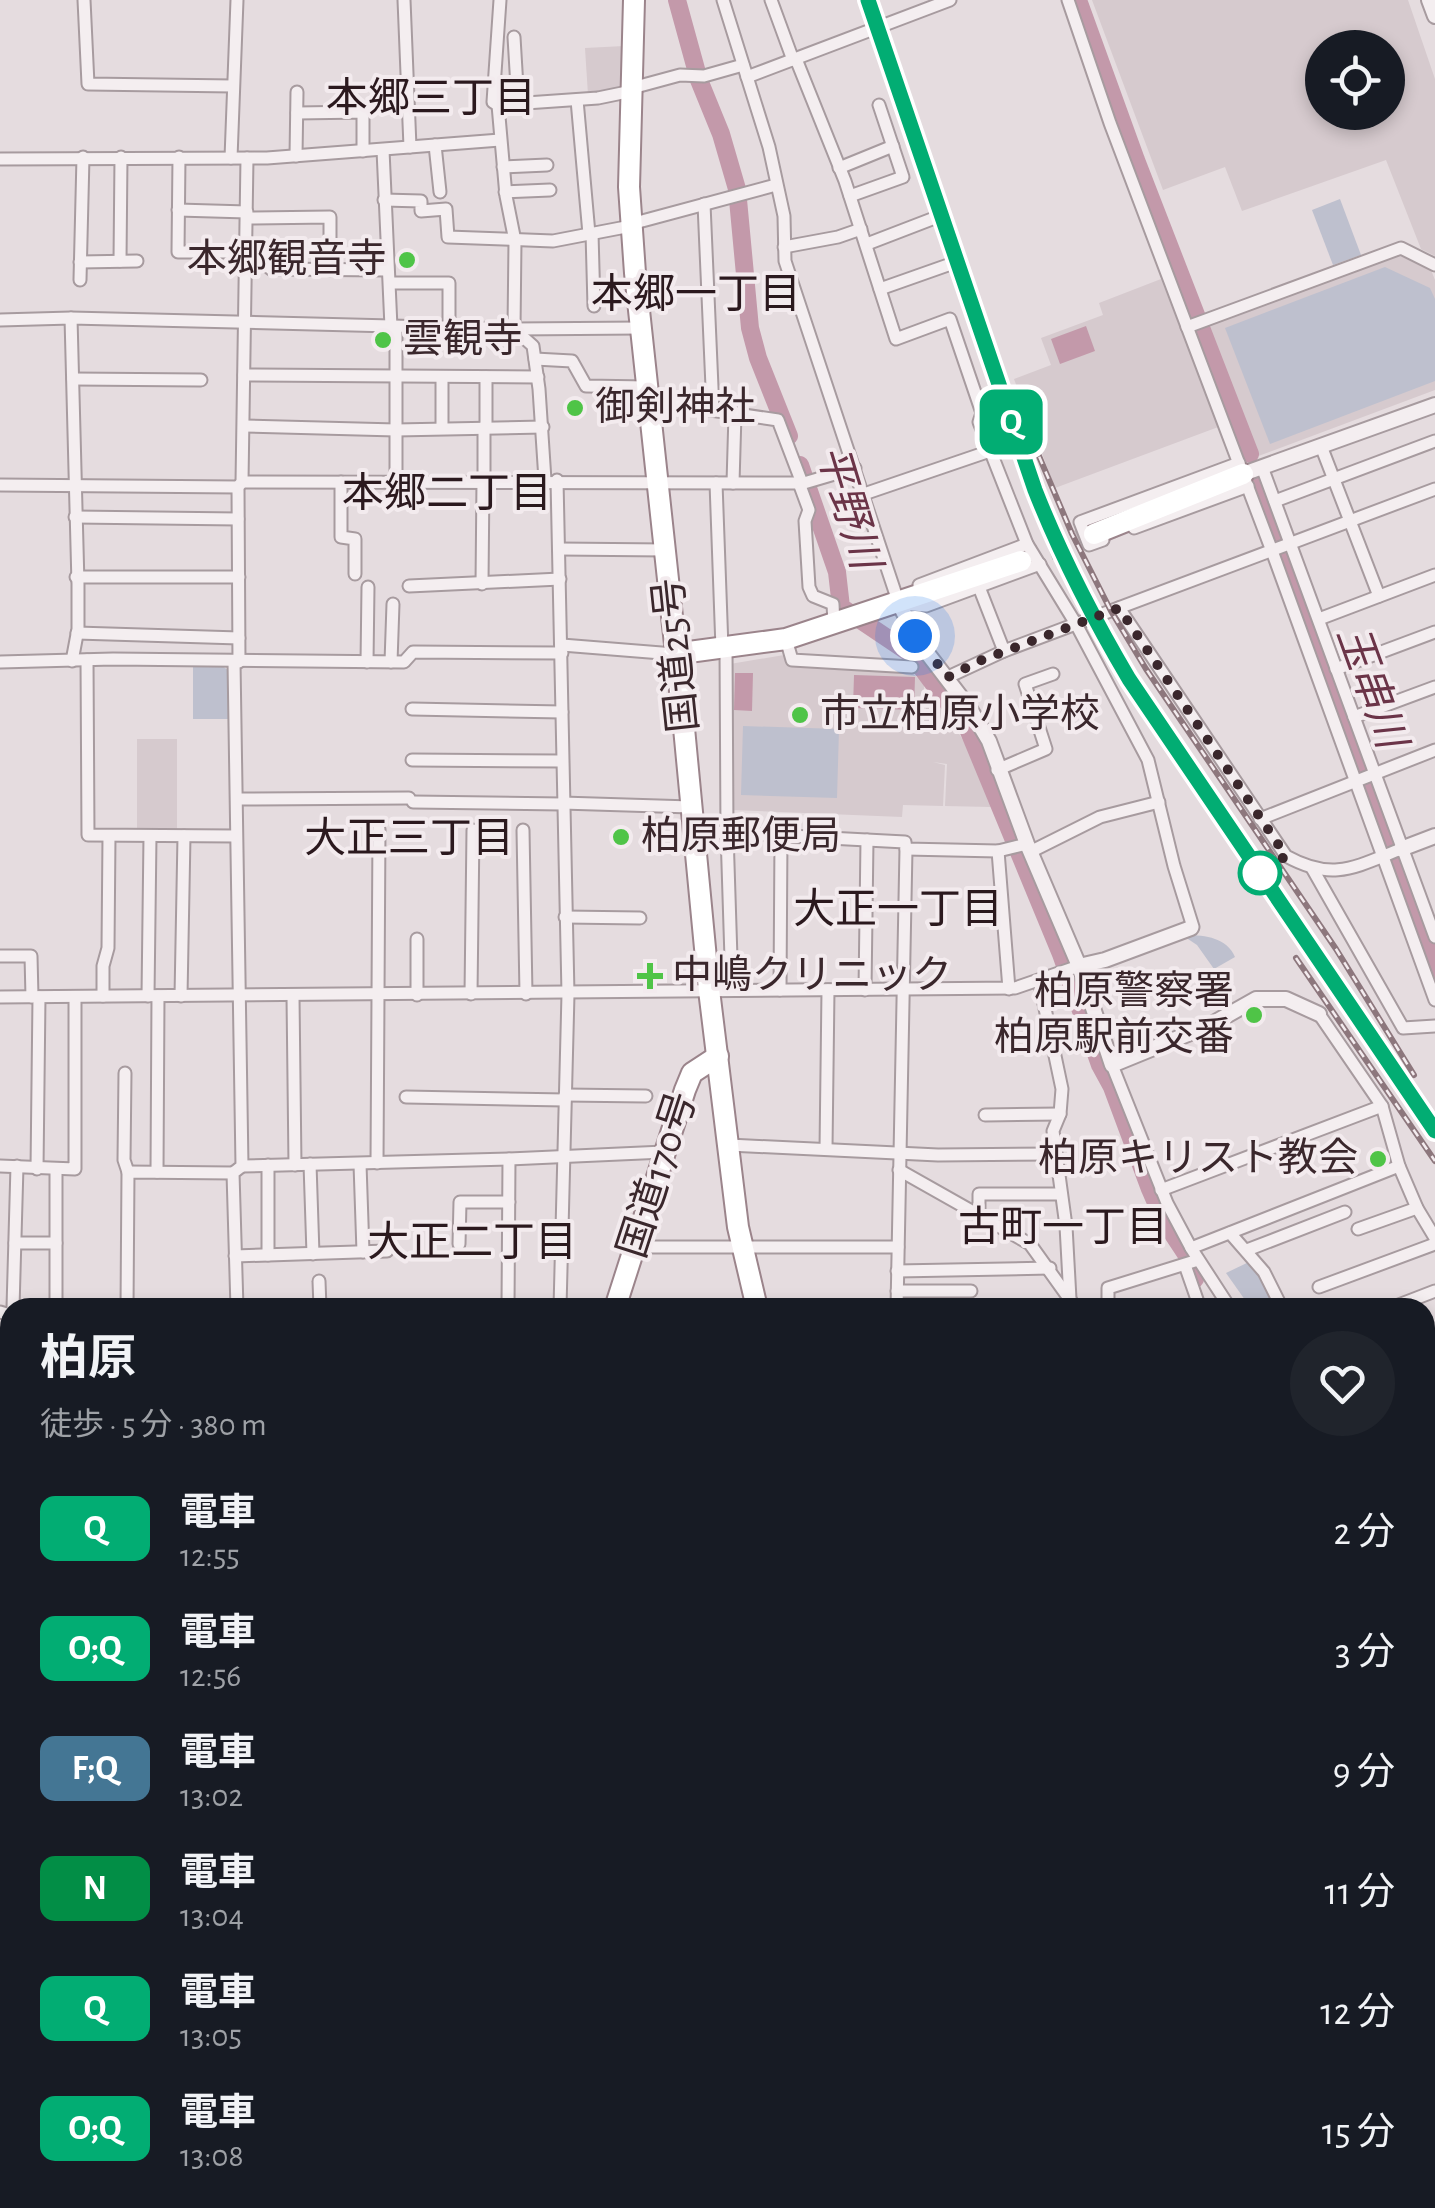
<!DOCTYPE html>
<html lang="ja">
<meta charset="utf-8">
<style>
body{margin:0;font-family:"Alegreya Sans","Noto Sans JP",sans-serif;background:#20242c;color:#f1f3f6;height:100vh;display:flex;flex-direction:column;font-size:38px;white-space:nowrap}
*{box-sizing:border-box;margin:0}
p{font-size:32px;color:#9ea1a6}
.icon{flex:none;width:55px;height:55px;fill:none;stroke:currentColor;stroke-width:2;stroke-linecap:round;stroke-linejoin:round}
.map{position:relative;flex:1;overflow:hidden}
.details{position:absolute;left:0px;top:1298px;width:1435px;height:912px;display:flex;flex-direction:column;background:#171b24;border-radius:30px 30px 0 0;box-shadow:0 5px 15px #0003}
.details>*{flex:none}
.badge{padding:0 20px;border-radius:15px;font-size:35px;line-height:65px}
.buttons{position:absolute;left:1305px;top:30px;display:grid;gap:20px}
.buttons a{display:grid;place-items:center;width:100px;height:100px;border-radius:50%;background:#171b24;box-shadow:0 5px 15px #0003;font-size:50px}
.you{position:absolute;width:50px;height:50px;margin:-25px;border:8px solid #fff;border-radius:50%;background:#1a73e8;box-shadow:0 0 0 15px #1a73e833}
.map>.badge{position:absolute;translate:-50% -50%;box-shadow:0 0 0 5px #fff}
.round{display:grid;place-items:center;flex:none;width:105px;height:105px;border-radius:52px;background:#20242c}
.head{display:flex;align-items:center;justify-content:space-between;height:170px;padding:0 40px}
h1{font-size:48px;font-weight:700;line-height:75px}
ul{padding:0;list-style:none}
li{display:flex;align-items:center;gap:30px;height:120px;padding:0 40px}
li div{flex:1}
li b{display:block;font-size:38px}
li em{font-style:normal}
li .badge{min-width:110px;font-weight:700;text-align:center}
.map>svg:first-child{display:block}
.built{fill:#d6cace;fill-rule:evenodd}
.green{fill:#bec0ce}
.water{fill:#c399aa}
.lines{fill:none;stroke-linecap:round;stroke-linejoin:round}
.stream{stroke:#c399aa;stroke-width:2.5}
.river{stroke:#c399aa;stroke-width:18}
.trunk-tunnel{stroke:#c3b8bb;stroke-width:20;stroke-dasharray:20 10;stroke-linecap:butt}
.minor-casing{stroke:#a79b9f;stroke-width:15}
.tertiary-casing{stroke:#a79b9f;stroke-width:18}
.trunk-casing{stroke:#9b848b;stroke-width:24}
.minor{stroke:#f4eef0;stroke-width:11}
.tertiary{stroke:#f4eef0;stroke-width:14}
.secondary{stroke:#fff;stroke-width:15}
.trunk{stroke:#fff;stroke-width:20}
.rail-casing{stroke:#8d777d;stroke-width:6}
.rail{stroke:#f3ebee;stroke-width:2.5;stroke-dasharray:8;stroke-linecap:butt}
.line-casing{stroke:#fff;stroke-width:22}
.line{stroke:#02ad73;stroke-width:15}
.walk{stroke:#3a272c;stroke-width:10;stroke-dasharray:0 18}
.poi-dot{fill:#4fc447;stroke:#f3ebee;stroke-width:4}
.stop-dot{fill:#fff;stroke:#02ad73;stroke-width:5}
.labels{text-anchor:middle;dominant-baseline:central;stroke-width:8;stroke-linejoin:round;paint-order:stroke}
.poi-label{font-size:40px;fill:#3a272c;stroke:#f3ebee;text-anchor:start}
.street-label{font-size:40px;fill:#3a272c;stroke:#f3ebee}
.neighbourhood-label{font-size:42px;fill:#2b191e;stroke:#f3ebee}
.water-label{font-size:42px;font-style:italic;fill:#6b3448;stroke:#f3ebee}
</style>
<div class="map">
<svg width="1435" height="2208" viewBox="0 0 1435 2208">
<rect width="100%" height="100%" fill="#e5dcdf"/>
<g class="built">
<path d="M1092 0H1408L1435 79V256L1421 249 1386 160 1242 211 1225 167 1163 190ZM1322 48H1388V112H1322Z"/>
<path d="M624 46V89L588 95 585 48Z"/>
<path d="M1399 255 1431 270 1435 280V390L1253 458 1237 420 1055 488 1014 379 1051 365 1041 338 1103 315 1099 303 1161 279 1183 335Z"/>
<path d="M784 655 787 664 911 671 924 685V720L926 708 942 707 975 759 991 807 945 806 947 764 933 762 945 765 943 806 903 805 902 817 732 810 730 664Z"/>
<rect x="137" y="739" width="40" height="94"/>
<path d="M1435 1358V1467L1425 1471V1362Z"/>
</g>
<g class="green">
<path d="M1340 199 1361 255 1333 265 1312 210Z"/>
<path d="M1385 267 1430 288 1435 299V381L1270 444 1225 328Z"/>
<path d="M193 666H222L231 672V719H193Z"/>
<path d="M743 726 839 729 837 798 741 795Z"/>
<path d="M1186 935C1206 935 1227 938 1235 957L1214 969 1197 945 1185 937Z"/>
<path d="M1253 1260 1279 1307H1250L1226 1273Z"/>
</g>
<g class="water">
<path d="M1086 326 1095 351 1060 364 1051 339Z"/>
<path d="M735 673H753L752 711 734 710Z"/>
<path d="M854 675 915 677 914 710 853 708Z"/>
<path d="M0 1510 10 1513V1636L0 1634Z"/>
<path d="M1425 1901 1435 1904V2020L1425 2021Z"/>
</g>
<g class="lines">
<g class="stream">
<path d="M0 1732 10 1736"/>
<path d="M956 2200 959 2208"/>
<path d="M412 2208 428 2200"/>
</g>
<g class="river">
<path d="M677 0 699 80 721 134 737 189 750 328 758 358 789 436"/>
<path d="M1078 0 1136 160 1250 454"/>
<path d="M800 465 837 572 841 607 911 654 968 729 1061 954 1100 1065 1112 1087 1150 1189 1163 1219 1186 1254 1195 1279"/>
<path d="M1261 484 1281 534 1285 560 1435 970"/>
</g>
<path class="trunk-tunnel" d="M1021 561 1094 534"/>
<defs>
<g id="minor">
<path d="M84 0 88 84 233 86"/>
<path d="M404 0 410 147"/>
<path d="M723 0 769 147 784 216 785 261 899 604 926 606 1040 564"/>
<path d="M771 0 793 60"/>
<path d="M1068 0 1110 123 1272 551 1435 1000"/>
<path d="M514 37 518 104"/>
<path d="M796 59 845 181 896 339 950 319 982 413 979 422 1027 544 1076 624 1148 760 1174 866 1193 927"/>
<path d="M747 77 950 0"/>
<path d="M632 88 680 75 704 76 743 65"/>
<path d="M577 100 589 234"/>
<path d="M498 105 493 102 500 0"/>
<path d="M297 113 363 112V151"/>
<path d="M435 145 440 192"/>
<path d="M383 150 391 327"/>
<path d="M296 156 297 92"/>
<path d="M179 157 178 252H246"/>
<path d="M231 158 237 0"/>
<path d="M0 159 267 158 500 140"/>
<path d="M503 167 547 165"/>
<path d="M839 168 893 146"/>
<path d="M505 192 550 190"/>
<path d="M850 196 903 177 879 105"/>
<path d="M384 200 421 201V211L446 209 448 237 553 241 631 226"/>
<path d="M704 204 713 410"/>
<path d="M178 210 247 212"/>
<path d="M247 218 330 217V270"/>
<path d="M631 224 776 185"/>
<path d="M592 233 594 306"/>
<path d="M867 244 932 219"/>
<path d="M784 247 838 237 861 229"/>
<path d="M120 261 121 157"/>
<path d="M80 262 137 261"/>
<path d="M246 262H263L271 269 387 270"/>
<path d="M80 280 83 157"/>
<path d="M390 283H449V328"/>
<path d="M880 289 948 265"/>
<path d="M71 318 78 584V629L72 661"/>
<path d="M0 320 71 318 514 329 641 328"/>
<path d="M396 327V482"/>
<path d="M1187 327 1401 248 1435 265"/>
<path d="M535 359 572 361 586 386 647 387"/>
<path d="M244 375 538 377"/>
<path d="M73 379 201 380"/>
<path d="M649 401 778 420 802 483"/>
<path d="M244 426 396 430 543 427"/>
<path d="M442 427V378"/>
<path d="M484 427V481"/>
<path d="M486 427V377"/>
<path d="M1321 446 1379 596"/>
<path d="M1262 467 1435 937"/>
<path d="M545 480 539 389 533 346 514 329 515 241 506 196 498 105 598 98 632 91"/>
<path d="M557 480 568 994 560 1308"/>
<path d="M242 482 804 483 855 468"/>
<path d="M341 482V537L355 539V574"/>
<path d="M716 483 722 648"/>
<path d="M733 483 735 414"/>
<path d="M799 483 809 510 805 521 809 587 813 596 833 604 834 624"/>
<path d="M0 485 238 487"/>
<path d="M864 494 990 451"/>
<path d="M1275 501 1435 441"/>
<path d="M75 517 238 519"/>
<path d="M1134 528 1248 486"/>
<path d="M1103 540 1089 545 1080 522 1239 463"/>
<path d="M559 549 666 550"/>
<path d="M76 577H239"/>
<path d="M482 584 483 481"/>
<path d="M919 585 1027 544"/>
<path d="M409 586 560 579"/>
<path d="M979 587 1004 651"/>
<path d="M1119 608 1286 856C1333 882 1355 867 1401 849"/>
<path d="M1319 619 1435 575"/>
<path d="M77 633 239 638"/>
<path d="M786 639 792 660 912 667"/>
<path d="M562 645 674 654"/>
<path d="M726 648 727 833 732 990"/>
<path d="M87 660 88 835 236 836"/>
<path d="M0 662 113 659 404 662 413 652 562 653"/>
<path d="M234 662 242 1166 233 1173 237 1308"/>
<path d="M239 662 238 487 242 482 247 158"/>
<path d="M367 662 368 587"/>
<path d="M391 662 393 604"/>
<path d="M1336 669 1435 632"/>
<path d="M948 677 1004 651 1435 489"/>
<path d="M412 709 562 712"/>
<path d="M1354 717 1435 687"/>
<path d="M412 760 562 761"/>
<path d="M997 770 1046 749 1025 684 1053 674"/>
<path d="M237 799 409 798"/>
<path d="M413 802 562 804"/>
<path d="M562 803 691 807"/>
<path d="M1260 819 1435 750"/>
<path d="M523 830 526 994"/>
<path d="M693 831 905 842 906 849 998 851 1027 844"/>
<path d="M998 851 1009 989"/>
<path d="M1032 851 1100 817 1159 802"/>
<path d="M1312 868 1403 1028 1435 1026"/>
<path d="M565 917 640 918"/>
<path d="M417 939V995"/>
<path d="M0 956H31L32 997"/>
<path d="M1039 980 1062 1089 1060 1114 1053 1131 1066 1226 1070 1299"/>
<path d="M780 990 781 836"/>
<path d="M865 990 867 840"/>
<path d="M471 994 473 830"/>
<path d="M103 996V966L108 948 109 836"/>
<path d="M148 996 150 836"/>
<path d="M181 996 184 836"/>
<path d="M293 996 295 1165"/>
<path d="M0 997 1015 988 1079 966"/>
<path d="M1319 1014 1382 1106 1399 1166 1417 1208 1435 1238"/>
<path d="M1112 1065 1167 1203 1191 1248 1230 1308"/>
<path d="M125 1073 124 1160 128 1172"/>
<path d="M565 1095 646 1096"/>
<path d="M406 1097 565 1100"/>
<path d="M985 1115 1060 1114"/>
<path d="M729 1145 938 1155 1055 1154"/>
<path d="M826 1149 828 990"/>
<path d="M377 1163 379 829"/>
<path d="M310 1164 313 1254"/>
<path d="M360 1164 363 1252"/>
<path d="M268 1165V1255"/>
<path d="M0 1166 75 1169V997"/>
<path d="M242 1166 509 1159 664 1152"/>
<path d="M37 1169 39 997"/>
<path d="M899 1170 1030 1244 1076 1308"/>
<path d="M157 1172 158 996"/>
<path d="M1161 1190 1382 1106"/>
<path d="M979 1213V1194H1061"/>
<path d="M1358 1229 1417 1208"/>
<path d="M1230 1233 1264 1272 1282 1308"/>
<path d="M15 1243H56"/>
<path d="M459 1244 460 1202H509"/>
<path d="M634 1247H898"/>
<path d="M1191 1248 1399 1166"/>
<path d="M1247 1250 1345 1212"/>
<path d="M235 1256 387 1251"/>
<path d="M1185 1265 1200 1308"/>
<path d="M897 1271 1050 1268"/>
<path d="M319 1281 320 1308"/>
<path d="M1319 1287 1435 1244"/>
<path d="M897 1291H971"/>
<path d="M13 1308 17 1166"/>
<path d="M56 1308V1169"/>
<path d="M127 1308 128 1172 233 1173"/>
<path d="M508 1308 509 1159"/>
<path d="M897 1308 906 849"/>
<path d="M1108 1308V1288L1198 1260"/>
<path d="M1391 1308 1435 1291"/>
<path d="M0 1312 10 1315"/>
<path d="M1425 1340 1435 1336"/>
<path d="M1425 1474 1435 1470"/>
<path d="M1425 1595 1435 1592"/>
<path d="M1425 1636 1435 1658"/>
<path d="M1425 1752 1435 1771"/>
<path d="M0 1795 10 1796"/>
<path d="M0 1924 10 1919"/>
<path d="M0 1991V2007"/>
<path d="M132 2200 133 2208"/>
<path d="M207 2200V2208"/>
<path d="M447 2200 449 2208"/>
<path d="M473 2200V2208"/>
<path d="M535 2200 536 2203"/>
<path d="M576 2200 577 2208"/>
<path d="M649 2200 650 2208"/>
<path d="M844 2200 860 2208"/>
<path d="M1409 2200V2208"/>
<path d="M721 2206V2208"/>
<path d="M72 2208 73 2200"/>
<path d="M889 2208 897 2200"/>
<path d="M1255 2208V2200"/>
<path d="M1276 2208V2200"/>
</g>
<g id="tertiary">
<path d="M1429 0 1435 16"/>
<path d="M1243 474 1435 405"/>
<path d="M899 604 921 645 970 709 989 741 1027 844 1079 966 1112 1065 1210 1025 1256 999H1286L1319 1014"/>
<path d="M1401 849 1435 836"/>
<path d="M1079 966 1105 960 1191 928"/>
<path d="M0 2145H10"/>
<path d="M1425 2196 1435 2206"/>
<path d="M303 2200 319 2208"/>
</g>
<g id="trunk">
<path d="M634 0 629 187 635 273 684 728 709 990 738 1227 757 1308"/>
<path d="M1094 534 1243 474"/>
<path d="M674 654 786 639 1021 561"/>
<path d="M615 1308 685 1090 692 1073 718 1056"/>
<path d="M1425 1810 1435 1815"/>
<path d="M342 2208 344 2200"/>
</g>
</defs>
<use href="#minor" class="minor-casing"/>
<use href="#tertiary" class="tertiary-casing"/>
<use href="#trunk" class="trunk-casing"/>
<use href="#minor" class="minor"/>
<use href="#tertiary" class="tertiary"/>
<path class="secondary" d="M0 1695 10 1699"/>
<use href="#trunk" class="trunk"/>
<defs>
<g id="rail">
<path d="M868 0 1035 490C1061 556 1093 618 1129 679L1435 1131"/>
<path d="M1033 442 1072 534 1111 611 1146 669 1336 949 1414 1075"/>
<path d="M1296 958 1435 1161"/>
</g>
</defs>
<use href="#rail" class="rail-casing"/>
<use href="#rail" class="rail"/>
</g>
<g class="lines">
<defs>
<path id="line" d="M868 0 1035 490C1061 556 1093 618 1129 679L1435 1131"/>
</defs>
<use href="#line" class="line-casing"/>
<use href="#line" class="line"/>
<path class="walk" d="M915 636 948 677 982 660 1119 608 1286 856 1260 873"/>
</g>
<g class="poi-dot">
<circle cx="407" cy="260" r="10"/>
<circle cx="383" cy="340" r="10"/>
<circle cx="575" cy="408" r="10"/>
<circle cx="800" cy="715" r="10"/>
<circle cx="621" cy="837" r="10"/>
<path d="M645 961h10v10h10v10h-10v10h-10v-10h-10v-10h10z"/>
<circle cx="1254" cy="1015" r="10"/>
<circle cx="1378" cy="1159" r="10"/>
</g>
<circle class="stop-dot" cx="1260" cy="873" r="20"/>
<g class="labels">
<g class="poi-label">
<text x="387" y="260" text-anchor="end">本郷観音寺</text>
<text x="403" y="340">雲観寺</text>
<text x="595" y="408">御剣神社</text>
<text x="820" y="715">市立柏原小学校</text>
<text x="641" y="837">柏原郵便局</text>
<text x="672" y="976">中嶋クリニック</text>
<text x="1234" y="992" text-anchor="end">柏原警察署<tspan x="1234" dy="46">柏原駅前交番</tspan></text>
<text x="1358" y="1159" text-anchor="end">柏原キリスト教会</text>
</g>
<g class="street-label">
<text transform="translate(677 655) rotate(-96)">国道25号</text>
<text transform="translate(658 1175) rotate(-72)">国道170号</text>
</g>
<g class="neighbourhood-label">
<text x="431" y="99">本郷三丁目</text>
<text x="696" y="295">本郷一丁目</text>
<text x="447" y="494">本郷二丁目</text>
<text x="409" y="839">大正三丁目</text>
<text x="898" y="910">大正一丁目</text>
<text x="1063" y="1228">古町一丁目</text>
<text x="472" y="1243">大正二丁目</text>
</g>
<g class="water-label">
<text transform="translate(848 507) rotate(73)">平野川</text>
<text transform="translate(1371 687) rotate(70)">玉串川</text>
</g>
</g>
</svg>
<div class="buttons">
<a><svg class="icon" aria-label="locate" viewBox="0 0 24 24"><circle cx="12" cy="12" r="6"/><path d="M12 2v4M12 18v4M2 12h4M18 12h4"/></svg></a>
</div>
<div class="you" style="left:915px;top:636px"></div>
<b class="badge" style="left:1011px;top:422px;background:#02ad73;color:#fff">Q</b>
<section class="details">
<div class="head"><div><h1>柏原</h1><p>徒歩 · 5 分 · 380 m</p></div><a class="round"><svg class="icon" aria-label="heart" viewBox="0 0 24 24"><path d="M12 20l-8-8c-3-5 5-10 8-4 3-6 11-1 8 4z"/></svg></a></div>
<ul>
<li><span class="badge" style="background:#02ad73;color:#fff">Q</span><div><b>電車</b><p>12:55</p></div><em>2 分</em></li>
<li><span class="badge" style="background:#02ad73;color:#fff">O;Q</span><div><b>電車</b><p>12:56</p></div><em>3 分</em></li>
<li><span class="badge" style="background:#447694;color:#fff">F;Q</span><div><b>電車</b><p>13:02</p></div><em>9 分</em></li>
<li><span class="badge" style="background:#028e46;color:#fff">N</span><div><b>電車</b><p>13:04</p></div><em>11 分</em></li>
<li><span class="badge" style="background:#02ad73;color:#fff">Q</span><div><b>電車</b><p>13:05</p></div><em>12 分</em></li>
<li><span class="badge" style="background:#02ad73;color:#fff">O;Q</span><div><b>電車</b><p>13:08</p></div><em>15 分</em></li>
</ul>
</section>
</div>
